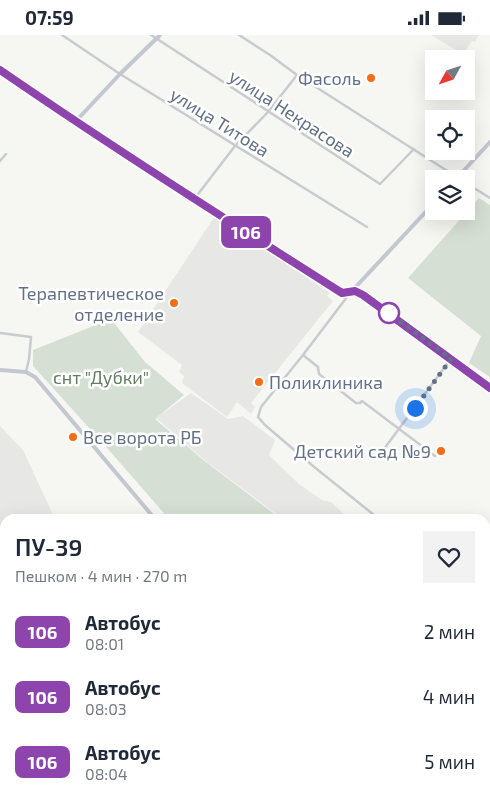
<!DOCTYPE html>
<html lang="ru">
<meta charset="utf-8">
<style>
body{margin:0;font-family:"Exo 2",sans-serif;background:#f2f2f3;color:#1f2937;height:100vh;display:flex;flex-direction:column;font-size:19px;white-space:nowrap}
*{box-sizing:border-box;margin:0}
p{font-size:16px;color:#747a83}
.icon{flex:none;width:28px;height:28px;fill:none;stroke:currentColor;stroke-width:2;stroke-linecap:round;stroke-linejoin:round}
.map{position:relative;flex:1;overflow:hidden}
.side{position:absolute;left:0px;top:479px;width:490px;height:291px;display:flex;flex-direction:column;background:#fff;border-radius:15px 15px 0 0;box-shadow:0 5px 20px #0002}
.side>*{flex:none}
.badge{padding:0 10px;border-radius:8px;font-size:18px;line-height:32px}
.needle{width:32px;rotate:230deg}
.tools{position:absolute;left:425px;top:15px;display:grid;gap:10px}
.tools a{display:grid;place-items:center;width:50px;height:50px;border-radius:0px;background:#fff;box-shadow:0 5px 20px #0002;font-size:25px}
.you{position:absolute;width:25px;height:25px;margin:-12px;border:4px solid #fff;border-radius:50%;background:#1a73e8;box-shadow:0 0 0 8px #1a73e833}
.map>.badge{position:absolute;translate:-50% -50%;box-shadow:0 0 0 2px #fff}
.round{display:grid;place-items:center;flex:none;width:52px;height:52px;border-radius:0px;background:#f2f2f3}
.head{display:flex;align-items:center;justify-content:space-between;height:85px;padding:0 15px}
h1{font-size:24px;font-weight:600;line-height:38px}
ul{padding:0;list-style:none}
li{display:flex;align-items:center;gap:15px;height:65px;padding:0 15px}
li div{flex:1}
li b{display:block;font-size:19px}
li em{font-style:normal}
li .badge{min-width:55px;font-weight:700;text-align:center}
.status{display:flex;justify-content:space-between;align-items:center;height:35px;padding:0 25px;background:#fff;direction:ltr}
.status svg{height:14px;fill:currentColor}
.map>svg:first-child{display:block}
.built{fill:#e7e7e6}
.green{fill:#d6dfd4}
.forest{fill:url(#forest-crowns)}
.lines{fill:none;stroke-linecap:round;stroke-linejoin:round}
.street{stroke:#c9cbcf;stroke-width:2.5}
.secondary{stroke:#c2c7d0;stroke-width:4}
.rail-casing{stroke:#a8acb3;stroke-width:3}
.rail{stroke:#fff;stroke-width:1;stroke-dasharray:4;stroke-linecap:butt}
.line-casing{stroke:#fff;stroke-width:11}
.line{stroke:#8e44ad;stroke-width:8}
.walk{stroke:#637187;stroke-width:5;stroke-dasharray:0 9}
.poi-dot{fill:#f36d17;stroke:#fff;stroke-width:2}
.stop-dot{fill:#fff;stroke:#8e44ad;stroke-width:2.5}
.labels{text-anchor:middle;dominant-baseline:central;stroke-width:5;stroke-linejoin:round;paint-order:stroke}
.poi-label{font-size:18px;fill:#637187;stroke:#fff;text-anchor:end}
.street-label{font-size:18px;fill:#637187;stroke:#fff}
.park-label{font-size:18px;fill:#647d62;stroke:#fff}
</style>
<div class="status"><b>07:59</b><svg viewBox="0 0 49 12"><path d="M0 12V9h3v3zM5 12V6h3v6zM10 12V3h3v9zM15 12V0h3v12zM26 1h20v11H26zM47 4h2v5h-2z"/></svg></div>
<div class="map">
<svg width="490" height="769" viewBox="0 0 490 769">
<defs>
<pattern id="forest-crowns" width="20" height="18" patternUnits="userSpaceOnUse" patternTransform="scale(1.25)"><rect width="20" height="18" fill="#d6dfd4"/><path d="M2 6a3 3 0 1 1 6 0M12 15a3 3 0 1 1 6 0" fill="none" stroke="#b1b9b2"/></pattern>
</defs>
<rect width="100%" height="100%" fill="#f6f7f3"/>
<g class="built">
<path d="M431 0H479L475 7 472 6 463 19Z"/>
<path d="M215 181 330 258 327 261 333 266 251 368 255 372 251 379 237 367 227 382 182 348 184 341 179 337 182 330 138 297Z"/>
<path d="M191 358 228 384 243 381 275 405 269 420 299 449 322 465 331 467 345 480 348 479 353 484H283L208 428 156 383Z"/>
<path d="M0 391 23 415 55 484H5V572L0 575Z"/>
</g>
<g class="green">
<path d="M479 163 490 170V342L469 328 481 301 408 243Z"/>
<path d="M111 284 145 327 184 360 155 384 207 428 281 484H169L101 406 33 331V315Z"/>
<path d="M490 628V753L485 748V629Z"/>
</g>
<g class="forest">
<path d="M5 760V765H63L55 769H0V761Z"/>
<path d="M72 765H179L162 769H66Z"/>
</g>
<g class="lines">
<g class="street">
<path d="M62 0 120 39 367 192"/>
<path d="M151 0 380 149 414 114"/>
<path d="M239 0 270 20 297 40 460 144"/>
<path d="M0 126 6 119"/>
<path d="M466 148 490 163"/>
<path d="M195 163 235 111 268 77 297 40"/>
<path d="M350 258 303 320 261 372 258 382 265 390 313 431 379 484"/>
<path d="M0 298 31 302 29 324 26 337"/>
<path d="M303 320 318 332 319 339 356 368H360L362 366 435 421"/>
<path d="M384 414 450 325"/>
<path d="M460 765 466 769"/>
<path d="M217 769 219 765"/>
<path d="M386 769V765"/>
<path d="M396 769 406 765"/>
<path d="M471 769 475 765"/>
<path d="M479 769 480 765"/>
</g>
<g class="secondary">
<path d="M0 35C113 111 227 185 342 258L355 256 363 260 490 353"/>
<path d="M76 86 120 39 160 0"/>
<path d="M456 144 490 107"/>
<path d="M351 257 434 168"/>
<path d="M0 335 26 337 35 342 155 484"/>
<path d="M485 514 490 506"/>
<path d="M485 592 490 591"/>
<path d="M485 760 490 761"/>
<path d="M328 769 330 765"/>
</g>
<defs>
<g id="rail">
<path d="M485 615 490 614"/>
<path d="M485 624 490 623"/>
<path d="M0 743 5 741"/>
<path d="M61 769 66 765"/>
<path d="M361 769 363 765"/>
</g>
</defs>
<use href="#rail" class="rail-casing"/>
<use href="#rail" class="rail"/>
</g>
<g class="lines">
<defs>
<path id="line" d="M0 35C112 112 227 185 342 258L355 256 363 260 490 353"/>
</defs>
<use href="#line" class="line-casing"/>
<use href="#line" class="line"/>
<path class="walk" d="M389 278 388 277 451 324 415 373"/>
</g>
<g class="poi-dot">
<circle cx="371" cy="43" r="5"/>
<circle cx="174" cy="268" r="5"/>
<circle cx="259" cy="347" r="5"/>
<circle cx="73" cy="402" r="5"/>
<circle cx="441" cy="416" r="5"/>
</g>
<circle class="stop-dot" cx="389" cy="278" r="10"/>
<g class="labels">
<g class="poi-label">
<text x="361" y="43">Фасоль</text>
<text x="164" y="258">Терапевтическое<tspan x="164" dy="21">отделение</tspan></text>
<text x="269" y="347" text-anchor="start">Поликлиника</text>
<text x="83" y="402" text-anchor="start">Все ворота РБ</text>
<text x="431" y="416">Детский сад №9</text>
</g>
<g class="street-label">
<text transform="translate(292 78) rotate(33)">улица Некрасова</text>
<text transform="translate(220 87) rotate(32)">улица Титова</text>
</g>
<g class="park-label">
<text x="101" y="342">снт "Дубки"</text>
</g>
</g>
</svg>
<div class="tools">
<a><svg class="needle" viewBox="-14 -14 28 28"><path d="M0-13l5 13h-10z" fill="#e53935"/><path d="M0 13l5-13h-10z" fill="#747a83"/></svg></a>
<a><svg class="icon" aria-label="locate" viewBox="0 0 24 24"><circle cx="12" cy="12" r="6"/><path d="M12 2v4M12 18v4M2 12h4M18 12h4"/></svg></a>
<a><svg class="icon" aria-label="layers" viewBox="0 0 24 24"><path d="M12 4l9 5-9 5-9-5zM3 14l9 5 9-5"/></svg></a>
</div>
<div class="you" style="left:415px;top:373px"></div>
<b class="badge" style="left:246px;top:197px;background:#8e44ad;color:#fff">106</b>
<section class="side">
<div class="head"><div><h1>ПУ-39</h1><p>Пешком · 4 мин · 270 m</p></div><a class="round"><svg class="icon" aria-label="heart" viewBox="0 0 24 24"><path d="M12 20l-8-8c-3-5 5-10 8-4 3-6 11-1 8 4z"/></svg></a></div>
<ul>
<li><span class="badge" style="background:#8e44ad;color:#fff">106</span><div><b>Автобус</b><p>08:01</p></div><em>2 мин</em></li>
<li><span class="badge" style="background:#8e44ad;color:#fff">106</span><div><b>Автобус</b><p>08:03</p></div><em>4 мин</em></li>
<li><span class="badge" style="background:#8e44ad;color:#fff">106</span><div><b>Автобус</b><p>08:04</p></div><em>5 мин</em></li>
</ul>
</section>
</div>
